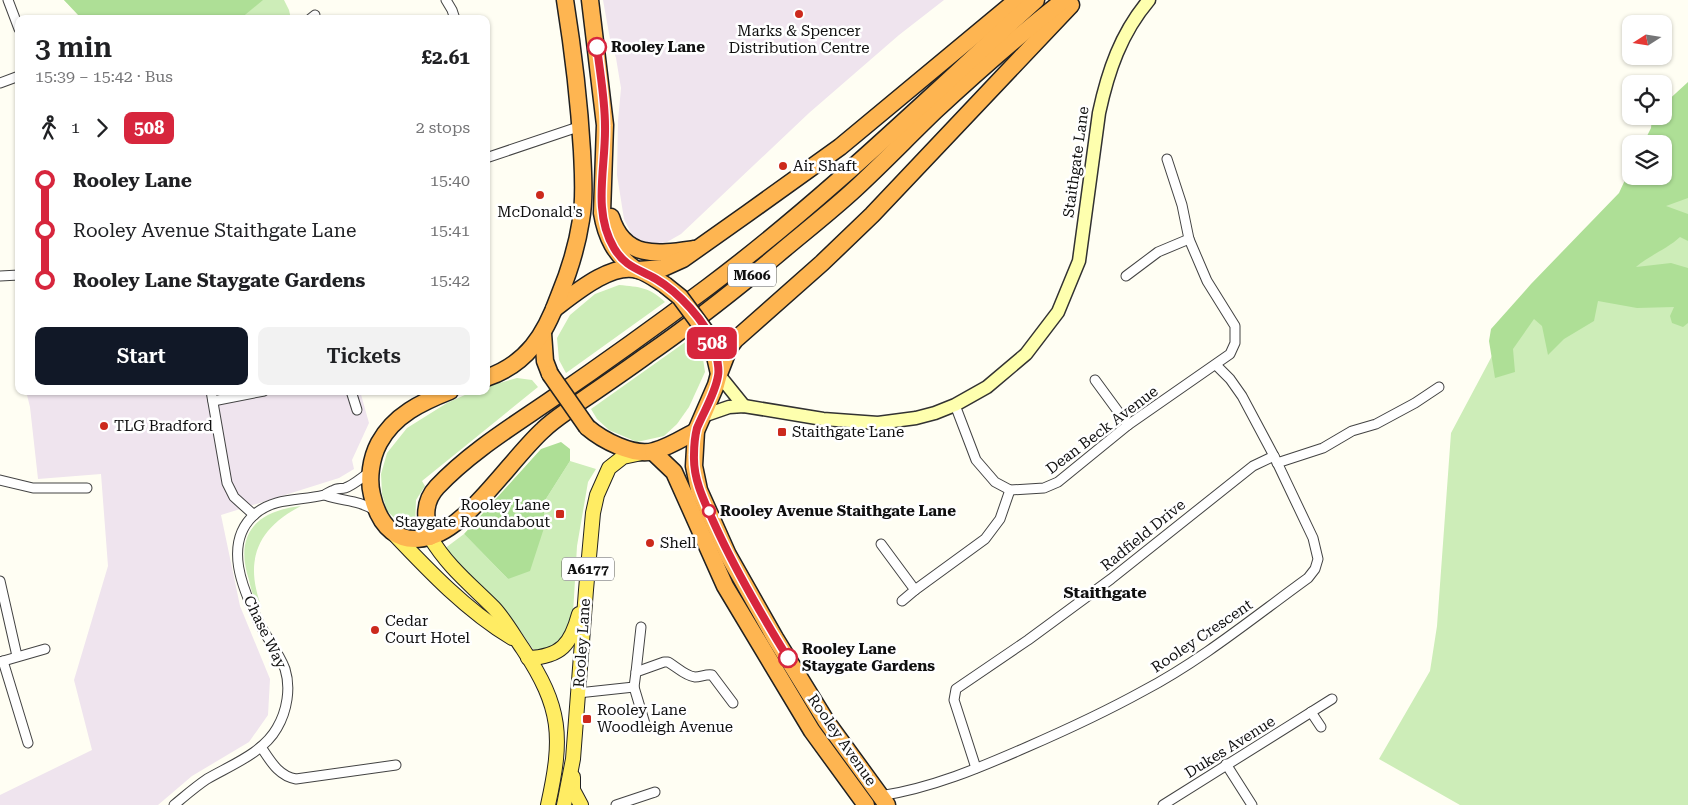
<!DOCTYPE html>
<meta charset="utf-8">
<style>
body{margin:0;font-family:"Roboto Serif",serif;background:#f2f2f2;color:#202124;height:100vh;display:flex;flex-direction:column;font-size:19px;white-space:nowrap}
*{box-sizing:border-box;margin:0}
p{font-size:16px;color:#757577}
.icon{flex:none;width:28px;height:28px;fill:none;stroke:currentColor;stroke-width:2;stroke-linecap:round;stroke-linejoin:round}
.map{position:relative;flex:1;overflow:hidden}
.panel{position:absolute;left:15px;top:15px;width:475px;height:380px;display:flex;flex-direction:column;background:#fff;border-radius:10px;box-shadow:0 1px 4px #0004}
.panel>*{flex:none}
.badge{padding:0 10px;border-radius:8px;font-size:18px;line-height:32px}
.needle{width:32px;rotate:258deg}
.buttons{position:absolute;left:1622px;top:15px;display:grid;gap:10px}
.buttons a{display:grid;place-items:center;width:50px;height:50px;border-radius:10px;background:#fff;box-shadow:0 1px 4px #0004;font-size:25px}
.map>.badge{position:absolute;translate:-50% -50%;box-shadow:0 0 0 2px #fff}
.legs{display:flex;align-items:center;gap:8px;height:55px;padding:0 20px;font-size:16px}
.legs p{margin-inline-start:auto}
.head{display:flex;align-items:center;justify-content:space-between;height:85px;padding:0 20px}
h1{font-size:28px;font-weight:600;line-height:38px}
.button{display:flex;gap:10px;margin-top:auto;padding:10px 20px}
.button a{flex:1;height:58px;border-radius:10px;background:#111827;color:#fff;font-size:20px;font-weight:600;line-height:58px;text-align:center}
.button a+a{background:#f2f2f2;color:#202124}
ul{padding:0 20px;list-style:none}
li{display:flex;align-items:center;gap:18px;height:50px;font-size:19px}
li i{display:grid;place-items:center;width:8px;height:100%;margin:0 6px;background:currentColor}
li i::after{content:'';width:12px;height:12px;margin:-6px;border:4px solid;border-radius:50%;background:#fff}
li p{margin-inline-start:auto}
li:first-child i{background:linear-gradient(#0000 50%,currentColor 0)}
li:last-child i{background:linear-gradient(currentColor 50%,#0000 0)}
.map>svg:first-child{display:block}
.industrial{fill:#efe4ee}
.green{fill:#cdedb8}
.forest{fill:#aedf96}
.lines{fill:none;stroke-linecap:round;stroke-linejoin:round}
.street-casing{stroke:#434343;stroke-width:11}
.secondary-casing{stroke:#323232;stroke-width:15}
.primary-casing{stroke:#212121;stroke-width:16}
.highway-casing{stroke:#212121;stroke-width:19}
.street{stroke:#fff;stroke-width:9}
.secondary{stroke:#feffae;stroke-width:12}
.primary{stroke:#ffec63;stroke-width:14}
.highway{stroke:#feb551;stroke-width:16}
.highway-bridge-casing{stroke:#212121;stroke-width:19;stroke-linecap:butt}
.highway-bridge{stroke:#feb551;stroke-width:16}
.line-1-casing{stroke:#fff;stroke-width:11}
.line-1{stroke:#d7263d;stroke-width:8}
.poi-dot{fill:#cc291c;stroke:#fff;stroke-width:2}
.stop-1-dot{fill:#fff;stroke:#d7263d;stroke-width:2.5}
.labels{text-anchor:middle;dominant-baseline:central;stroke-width:5;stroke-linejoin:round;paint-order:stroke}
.shield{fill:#fff;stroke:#585858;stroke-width:1}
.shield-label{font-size:14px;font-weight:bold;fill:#101010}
.poi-label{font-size:15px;fill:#101010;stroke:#fff;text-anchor:start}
.stop-label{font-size:15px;font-weight:bold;fill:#101010;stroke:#fff;text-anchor:start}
.street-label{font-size:15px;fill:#101010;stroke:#fff}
.neighbourhood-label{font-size:16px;font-weight:bold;fill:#101010;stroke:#fff}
</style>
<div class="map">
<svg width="1688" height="805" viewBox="0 0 1688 805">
<rect width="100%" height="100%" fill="#fffef3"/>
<g class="industrial">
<path d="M603 0H944L899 35 809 113 681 234 667 242 656 244 650 243 636 238 631 233 624 219 617 175 618 121 621 88 616 58 610 39Z"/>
<path d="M26 391H360L369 423 352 460 354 469 339 478 221 515 240 606 270 679 268 715 249 742 192 776 158 805H0V795L92 750 74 680 108 566 101 474 38 479 30 407Z"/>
</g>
<g class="green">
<path d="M64 0H284L289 10 291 19H82Z"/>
<path d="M1688 119V805H1460L1379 759 1430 671 1437 626 1451 433 1501 339 1664 176Z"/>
<path d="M619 285C640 287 649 287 665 302L566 373 559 360 557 338 570 315 595 294Z"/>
<path d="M691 338 702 352 705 372 689 407 677 424 664 436 637 442 609 430 597 419 591 409Z"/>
<path d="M517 378 532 380 538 387 422 481 425 486 416 500 415 527 411 528 400 523 387 511 382 494 381 474 387 453 407 428 447 403 467 394 474 391H486V387Z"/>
<path d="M570 461 596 469 588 482 577 546 573 614 567 633 559 642 552 647 540 652 533 649 512 619 450 560 444 549 464 534 508 579 544 528V502Z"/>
<path d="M301 506C256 529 244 562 262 608 254 602 251 589 249 580 234 534 256 511 301 506Z"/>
</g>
<g class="forest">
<path d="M64 0H263L240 19H82Z"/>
<path d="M1688 82V198L1666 206 1688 214V241L1680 237C1667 249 1650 255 1636 267L1671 263 1688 268V323L1683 327 1672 323 1670 316 1674 307 1637 308 1598 301 1594 321 1564 339 1548 355 1542 326 1534 319 1513 349 1515 372 1495 378 1489 341 1491 329 1531 284 1619 193 1631 167V176H1664V144H1643L1651 128 1652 116H1664V104Z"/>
<path d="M561 442 570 449V461L544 502V528L530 571 508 579 464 534 541 449Z"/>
</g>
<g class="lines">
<defs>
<g id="street">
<path d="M8 0 19 29"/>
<path d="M446 0 452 10 455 19"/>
<path d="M310 19 315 15"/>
<path d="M0 83 19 76"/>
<path d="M486 158 581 126"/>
<path d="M0 276 19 275"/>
<path d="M1126 276 1158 252 1189 239"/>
<path d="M1095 380 1128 425"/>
<path d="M211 391 227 483 234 497 254 515"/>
<path d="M351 391 357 410"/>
<path d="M213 401 264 391"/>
<path d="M955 405 976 460 995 482 1010 490 1044 488 1058 482 1128 425 1230 354 1235 343V326L1207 281 1189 239 1182 205 1167 159"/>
<path d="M1277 463 1323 448 1352 431 1376 424 1415 403 1439 387"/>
<path d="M0 480 33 488H87"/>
<path d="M325 495C344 502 357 499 376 511"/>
<path d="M881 544 915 590 902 601"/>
<path d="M0 581 17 656"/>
<path d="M915 590 985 539 1000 519 1010 490"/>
<path d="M3 661 28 743"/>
<path d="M0 662 45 649"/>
<path d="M636 672 641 627"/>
<path d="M634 687 646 727"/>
<path d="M578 693 634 687 636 672 664 662H668C677 667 685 676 695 677 701 677 706 674 712 675L733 703"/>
<path d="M1311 712 1321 727"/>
<path d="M261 747C270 760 278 776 296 779L396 765"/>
<path d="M1226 764 1252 805"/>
<path d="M976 768 954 700 956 689 1028 640 1111 579 1253 466 1274 456"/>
<path d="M880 796C932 788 979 768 1027 747 1066 730 1105 712 1143 691 1202 660 1254 617 1308 578L1315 569 1318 559 1313 538 1274 456 1242 396 1230 379 1216 365"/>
<path d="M174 805C185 796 195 787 207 779 231 765 263 753 277 728 287 711 291 688 285 669 279 653 267 638 259 623 243 590 222 543 255 514 275 497 300 501 324 495 327 494 330 491 334 490 337 488 341 489 345 488 354 485 362 477 370 472"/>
<path d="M616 805 655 792"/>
<path d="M1163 805 1332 699"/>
</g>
<g id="secondary">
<path d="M719 375 744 406"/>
<path d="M703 416 729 407 744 406 823 419 878 423 916 418 935 413 955 405 987 387 1026 354 1058 312 1079 261 1099 113C1108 71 1121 33 1149 0"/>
</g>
<g id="primary">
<path d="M393 533C429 571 467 611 512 638"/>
<path d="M430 537C448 567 470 584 494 608 505 620 514 636 523 649 562 708 563 737 548 805"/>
<path d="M528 658C561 657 571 644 579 614"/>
<path d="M573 777V790L581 805"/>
<path d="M564 805 573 759 586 590 593 513 597 495 609 468 623 457 642 453"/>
</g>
<g id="highway">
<path d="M590 0 605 125 602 213C606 237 615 255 635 269"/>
<path d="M611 217C624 260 659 254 694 249"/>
<path d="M638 270 663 268 683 259 748 213 840 147 1017 0"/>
<path d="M554 309C574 294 611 262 638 270 648 273 657 280 665 285"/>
<path d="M543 333 545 361 550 374"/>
<path d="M711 339 719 374 716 385 696 431 694 466 699 490 728 555 775 638 826 721 887 805"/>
<path d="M719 374 729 348 735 340 822 263 872 215 1071 5"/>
<path d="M486 378C527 364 545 335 559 296 569 272 577 246 581 220 585 198 583 173 582 151 579 100 573 50 565 0"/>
<path d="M450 391C422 402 394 415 379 443 371 458 368 479 372 495 379 526 398 547 432 536 470 524 512 458 543 430 554 419 568 411 581 401 603 386 625 371 647 355 692 324 735 290 777 255 803 233 830 212 855 189 882 164 908 137 935 111 977 72 1019 35 1064 0"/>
<path d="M587 427C602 440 634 457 654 451 669 447 683 438 696 431"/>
<path d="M653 452 674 472 725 586 812 731 866 805"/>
<path d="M430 537C425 519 423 502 437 487 469 453 511 427 549 401 603 364 656 326 708 287 824 200 929 97 1036 0"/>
</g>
</defs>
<use href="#street" class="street-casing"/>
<use href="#secondary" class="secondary-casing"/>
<use href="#primary" class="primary-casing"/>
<use href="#highway" class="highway-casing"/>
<use href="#street" class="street"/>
<use href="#secondary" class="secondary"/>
<use href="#primary" class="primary"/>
<use href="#highway" class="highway"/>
<defs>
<g id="highway-bridge">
<path d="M665 285 680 297 711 339"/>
<path d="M550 374 587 427"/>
</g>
</defs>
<use href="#highway-bridge" class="highway-bridge-casing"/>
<use href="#highway-bridge" class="highway-bridge"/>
</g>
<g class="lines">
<defs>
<path id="line-1" d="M597 47C600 73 605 100 605 126 606 167 592 211 614 248 625 267 639 269 656 279 678 292 706 321 714 346 716 355 720 367 718 376 715 394 704 411 697 428 695 436 694 446 694 455 693 479 704 501 714 523 735 570 761 614 788 658"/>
</defs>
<use href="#line-1" class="line-1-casing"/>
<use href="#line-1" class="line-1"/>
</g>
<g class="poi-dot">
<circle cx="799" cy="14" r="5"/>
<circle cx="783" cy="166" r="5"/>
<circle cx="540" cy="195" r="5"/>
<circle cx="104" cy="426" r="5"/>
<rect x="777" y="427" width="10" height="10" rx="2.5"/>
<rect x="555" y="509" width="10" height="10" rx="2.5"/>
<circle cx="650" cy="543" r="5"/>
<circle cx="375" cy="630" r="5"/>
<rect x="582" y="714" width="10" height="10" rx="2.5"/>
</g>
<g class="stop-1-dot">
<circle cx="597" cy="47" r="9"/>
<circle cx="709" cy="511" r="6"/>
<circle cx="788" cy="658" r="9"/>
</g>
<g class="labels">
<g class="shield">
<rect x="728" y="263.5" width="48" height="23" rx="4"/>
<rect x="562" y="557.5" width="52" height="23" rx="4"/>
</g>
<g class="shield-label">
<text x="752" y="275">M606</text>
<text x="588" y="569">A6177</text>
</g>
<g class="poi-label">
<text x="799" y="31" text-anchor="middle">Marks &amp; Spencer<tspan x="799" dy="17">Distribution Centre</tspan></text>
<text x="793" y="166">Air Shaft</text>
<text x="540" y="212" text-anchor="middle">McDonald's</text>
<text x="114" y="426">TLG Bradford</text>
<text x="792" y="432">Staithgate Lane</text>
<text x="550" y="505" text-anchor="end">Rooley Lane<tspan x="550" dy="17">Staygate Roundabout</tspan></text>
<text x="660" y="543">Shell</text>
<text x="385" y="621">Cedar<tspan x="385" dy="17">Court Hotel</tspan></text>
<text x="597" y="710">Rooley Lane<tspan x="597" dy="17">Woodleigh Avenue</tspan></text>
</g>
<g class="stop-label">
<text x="611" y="47">Rooley Lane</text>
<text x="720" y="511">Rooley Avenue Staithgate Lane</text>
<text x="802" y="649">Rooley Lane<tspan x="802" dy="17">Staygate Gardens</tspan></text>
</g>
<g class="street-label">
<text transform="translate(1076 162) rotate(-82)">Staithgate Lane</text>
<text transform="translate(1102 430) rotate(-37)">Dean Beck Avenue</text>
<text transform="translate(1143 535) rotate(-39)">Radfield Drive</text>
<text transform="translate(265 632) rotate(64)">Chase Way</text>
<text transform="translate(1202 636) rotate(-34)">Rooley Crescent</text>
<text transform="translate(582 643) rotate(-86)">Rooley Lane</text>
<text transform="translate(842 740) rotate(55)">Rooley Avenue</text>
<text transform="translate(1230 747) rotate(-32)">Dukes Avenue</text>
</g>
<g class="neighbourhood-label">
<text x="1105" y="592">Staithgate</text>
</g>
</g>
</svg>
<div class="buttons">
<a><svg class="needle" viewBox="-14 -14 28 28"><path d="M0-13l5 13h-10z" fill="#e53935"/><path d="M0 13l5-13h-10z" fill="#757577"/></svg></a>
<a><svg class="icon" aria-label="locate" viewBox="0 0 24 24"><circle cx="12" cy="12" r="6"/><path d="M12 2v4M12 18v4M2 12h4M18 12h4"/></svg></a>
<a><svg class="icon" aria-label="layers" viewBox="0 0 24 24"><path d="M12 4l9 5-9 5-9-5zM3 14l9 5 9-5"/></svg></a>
</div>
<b class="badge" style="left:712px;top:343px;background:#d7263d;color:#fff">508</b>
<section class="panel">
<div class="head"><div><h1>3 min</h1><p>15:39 – 15:42 · Bus</p></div><b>£2.61</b></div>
<div class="legs"><svg class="icon" aria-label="walk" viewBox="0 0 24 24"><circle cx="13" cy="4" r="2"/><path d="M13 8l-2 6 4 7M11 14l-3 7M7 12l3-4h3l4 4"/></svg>1<svg class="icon" aria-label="forward" viewBox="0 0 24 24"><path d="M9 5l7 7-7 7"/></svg><b class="badge" style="background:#d7263d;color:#fff">508</b><p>2 stops</p></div>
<ul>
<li><i style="color:#d7263d"></i><b>Rooley Lane</b><p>15:40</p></li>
<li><i style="color:#d7263d"></i><span>Rooley Avenue Staithgate Lane</span><p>15:41</p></li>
<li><i style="color:#d7263d"></i><b>Rooley Lane Staygate Gardens</b><p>15:42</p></li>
</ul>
<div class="button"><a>Start</a><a>Tickets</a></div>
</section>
</div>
